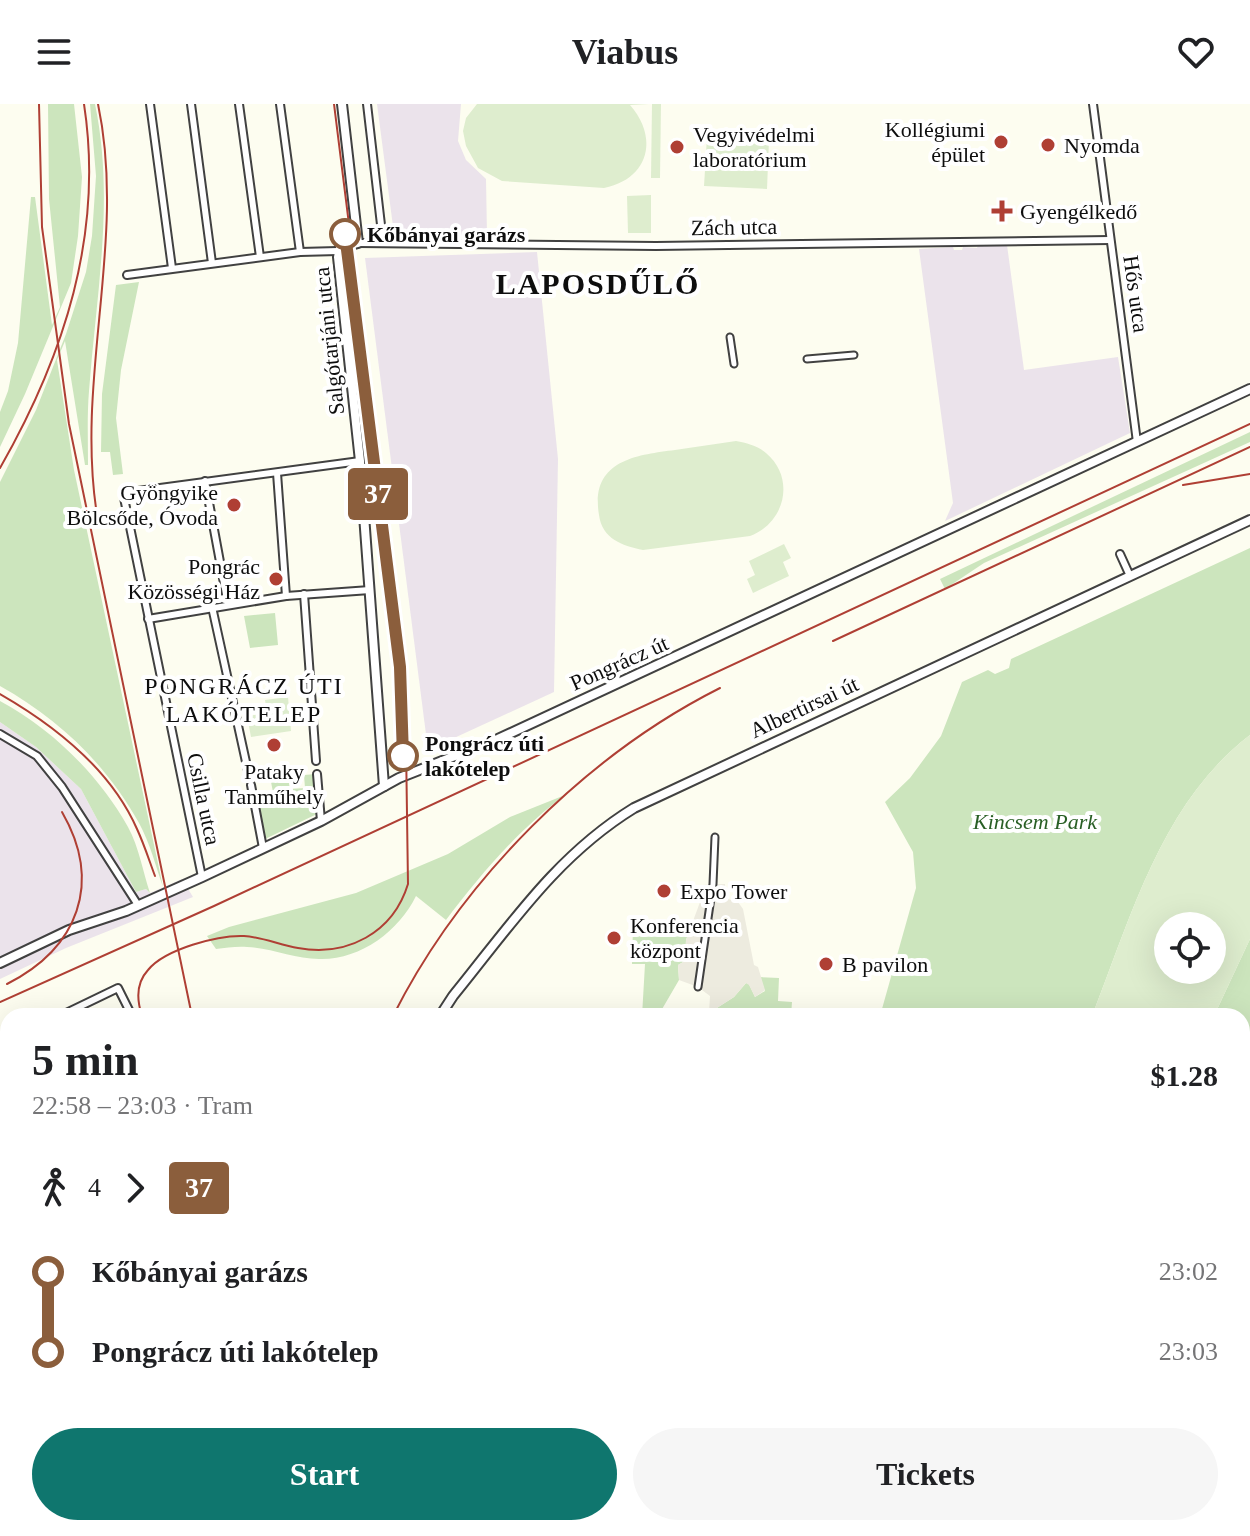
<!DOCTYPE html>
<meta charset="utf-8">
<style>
body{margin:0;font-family:Georgia,serif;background:#f6f6f6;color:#202124;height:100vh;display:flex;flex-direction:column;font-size:30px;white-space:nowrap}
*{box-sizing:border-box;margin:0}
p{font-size:26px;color:#757577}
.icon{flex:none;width:44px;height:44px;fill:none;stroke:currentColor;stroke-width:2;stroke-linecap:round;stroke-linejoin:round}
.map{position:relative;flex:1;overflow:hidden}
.sheet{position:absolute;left:0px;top:904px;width:1250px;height:528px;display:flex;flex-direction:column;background:#fff;border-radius:24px 24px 0 0;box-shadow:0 8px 32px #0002}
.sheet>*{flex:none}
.badge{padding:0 16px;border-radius:6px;font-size:28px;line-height:52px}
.fabs{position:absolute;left:1154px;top:808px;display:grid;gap:16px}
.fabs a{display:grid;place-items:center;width:72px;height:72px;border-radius:50%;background:#fff;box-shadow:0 8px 32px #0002;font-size:40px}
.map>.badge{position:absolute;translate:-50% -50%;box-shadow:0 0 0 4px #fff}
.legs{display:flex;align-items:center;gap:12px;height:88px;padding:0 32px;font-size:26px}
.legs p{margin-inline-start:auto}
.summary{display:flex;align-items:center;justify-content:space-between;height:136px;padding:0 32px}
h1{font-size:44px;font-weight:700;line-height:60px}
.cta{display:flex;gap:16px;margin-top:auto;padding:16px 32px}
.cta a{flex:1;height:92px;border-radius:48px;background:#0f766e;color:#fff;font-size:32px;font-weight:700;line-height:92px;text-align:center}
.cta a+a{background:#f6f6f6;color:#202124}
ul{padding:0 32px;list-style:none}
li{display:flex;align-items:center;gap:28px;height:80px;font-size:30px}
li i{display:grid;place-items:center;width:12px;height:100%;margin:0 10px;background:currentColor}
li i::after{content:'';width:20px;height:20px;margin:-10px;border:6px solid;border-radius:50%;background:#fff}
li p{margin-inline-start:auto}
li:first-child i{background:linear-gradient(#0000 50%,currentColor 0)}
li:last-child i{background:linear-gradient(currentColor 50%,#0000 0)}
header{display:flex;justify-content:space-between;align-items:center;height:104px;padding:0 32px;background:#fff;font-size:36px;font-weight:700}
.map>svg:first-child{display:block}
.industrial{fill:#ebe3eb}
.green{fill:#cce5bd}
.pitch{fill:#deedce;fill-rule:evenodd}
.plaza{fill:#edebdf}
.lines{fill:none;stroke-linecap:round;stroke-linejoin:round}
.pedestrian-casing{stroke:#414141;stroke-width:9}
.minor-casing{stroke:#414141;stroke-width:10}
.tertiary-casing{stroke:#414141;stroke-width:12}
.pedestrian{stroke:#fff;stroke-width:5}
.minor{stroke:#fff;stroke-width:6}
.tertiary{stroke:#fff;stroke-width:8}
.tram{stroke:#af3f34;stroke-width:2}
.rail{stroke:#af3f34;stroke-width:2}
.line-1-casing{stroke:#fff;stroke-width:18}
.line-1{stroke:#8b5e3c;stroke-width:12}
.poi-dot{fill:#af3f34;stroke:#fff;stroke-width:3}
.stop-1-dot{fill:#fff;stroke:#8b5e3c;stroke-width:4}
.labels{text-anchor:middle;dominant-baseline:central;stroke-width:8;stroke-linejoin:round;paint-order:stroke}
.poi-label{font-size:22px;fill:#0e0e0e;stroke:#fff;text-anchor:start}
.street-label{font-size:22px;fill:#0e0e0e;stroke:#fff}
.stop-label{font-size:22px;font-weight:bold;fill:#0e0e0e;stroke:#fff;text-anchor:start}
.park-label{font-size:22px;font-style:italic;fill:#295f25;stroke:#fff}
.neighbourhood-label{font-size:24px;letter-spacing:2px;fill:#0e0e0e;stroke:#fff}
.district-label{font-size:30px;font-weight:bold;letter-spacing:2px;fill:#0e0e0e;stroke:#fff}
</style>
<header><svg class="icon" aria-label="menu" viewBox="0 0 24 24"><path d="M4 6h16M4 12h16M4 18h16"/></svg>Viabus<svg class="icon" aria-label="heart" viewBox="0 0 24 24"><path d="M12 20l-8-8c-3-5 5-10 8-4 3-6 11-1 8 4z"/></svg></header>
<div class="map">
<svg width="1250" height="1432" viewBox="0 0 1250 1432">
<rect width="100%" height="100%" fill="#fdfdf0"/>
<g class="industrial">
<path d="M377 0H461L458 37 466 56 486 75 487 131 394 130Z"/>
<path d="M978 141H1007L1024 266 1118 253 1130 329 945 417 953 399 919 145 953 143 954 146H962L963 143 977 144Z"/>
<path d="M537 148 558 355 554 588 428 646 365 154Z"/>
<path d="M0 618 36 643 81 685 136 788 146 785 150 789 182 775 193 793 66 844 0 875Z"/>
</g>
<g class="green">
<path d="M48 0H74L82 73 78 132 71 179 25 290 0 343V308L8 287 18 239 31 93H35L52 221 60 203 49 95Z"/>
<path d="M90 0H95C115 96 96 191 89 287 87 311 88 336 88 361H85L65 237 57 256 74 366 163 783C156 763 150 739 139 719 106 660 59 615 0 582V378L36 306 66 230 86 168 92 132 96 72Z"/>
<path d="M139 178 121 266 116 314 123 370 113 371 110 348H101L102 290 116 181Z"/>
<path d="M1250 328V338L984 459 945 485 940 475Z"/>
<path d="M1250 444V631C1162 698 1131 813 1092 912H880L916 784 913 748 885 698 910 674 941 632 962 578 988 566 995 570 1009 564 1011 555Z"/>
<path d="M275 509 278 541 250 544 244 512Z"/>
<path d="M0 597C52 625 99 671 128 723 139 743 143 768 150 789L146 785 136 788 81 685 36 643 0 618Z"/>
<path d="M286 660 290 685 305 684 304 671 316 670 319 709 263 736 255 693 273 688 268 663Z"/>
<path d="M565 691C519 725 481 770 446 816L416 792C399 827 361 855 322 855 297 856 272 844 247 843 237 842 226 844 216 845L207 832 229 823 356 789 448 750 510 713Z"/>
<path d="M633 821 690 824 686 836 685 857 678 861 679 876 658 912H642L645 860H632Z"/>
<path d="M1250 835V1128L1242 1134V912H1214Z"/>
<path d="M759 873 779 874 778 897 792 898 791 912H709V909L734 893 746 879 749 880 755 893 765 887Z"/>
</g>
<g class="pitch">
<path d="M477 0H649L630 1C659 34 649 75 604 84L502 77 478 64 466 42 463 27 466 14Z"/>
<path d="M652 0H661L660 74H651Z"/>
<path d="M707 33 769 36 767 85 704 82Z"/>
<path d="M651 91V129H628L627 92Z"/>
<path d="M736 337C747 339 758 342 766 349 796 374 785 419 750 432L643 446C623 442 602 435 599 411 590 357 635 351 675 346 695 343 716 340 736 337Z"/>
<path d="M784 440 791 454 783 458 789 472 753 489 747 475 755 471 749 457Z"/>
<path d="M288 593 291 627 251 633 247 612 267 609 265 596Z"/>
<path d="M1250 631V835L1214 912H1092C1131 813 1162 698 1250 631ZM1168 822H1212V866H1168Z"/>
<path d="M1250 1128V1432H968L963 1424H1242V1134Z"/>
</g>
<path class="plaza" d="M725 780V794L738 798 743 805 754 861 758 863 765 886 755 893 749 881 746 879 734 893 709 909 710 892 698 883 679 876 678 861 685 857 686 836 703 790 702 781Z"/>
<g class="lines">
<defs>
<g id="pedestrian">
<path d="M730 233 734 260"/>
<path d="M807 255 854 251"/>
<path d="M698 883 713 780 715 733"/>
</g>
<g id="minor">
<path d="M150 0 172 164"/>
<path d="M191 0 212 159"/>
<path d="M239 0 260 153"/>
<path d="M280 0 300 148"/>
<path d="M367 0 383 138"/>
<path d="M1093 0 1137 338"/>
<path d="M358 139 656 142 1110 136"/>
<path d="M127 171 300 148 338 147"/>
<path d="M277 369 286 492"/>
<path d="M205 377 228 501"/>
<path d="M1120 450 1130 472"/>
<path d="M304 490 316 657"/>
<path d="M212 503 248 667"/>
<path d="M148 515 286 492 370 486"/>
<path d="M0 630 37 652 62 683 138 801"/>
<path d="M317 670 321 717"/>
<path d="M251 681 263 744"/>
<path d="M202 773 123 389 360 357"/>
<path d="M60 912 118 884 132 912"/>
<path d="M0 941 8 937"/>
<path d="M0 953 8 970"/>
<path d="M0 1053 8 1050"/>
<path d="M0 1225 8 1222"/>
<path d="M258 1424 259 1432"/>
<path d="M0 1428 9 1424"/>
</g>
<g id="tertiary">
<path d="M342 0 358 139 340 144 338 153 360 357 384 682"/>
<path d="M0 859 69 826 126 807 202 773 321 717 399 674 498 635 1250 285"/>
<path d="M440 912 453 892C510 822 556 752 634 704L1250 416"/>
<path d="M445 1424 448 1432"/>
</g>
</defs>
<use href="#pedestrian" class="pedestrian-casing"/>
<use href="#minor" class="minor-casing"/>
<use href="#tertiary" class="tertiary-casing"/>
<use href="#pedestrian" class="pedestrian"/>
<use href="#minor" class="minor"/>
<use href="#tertiary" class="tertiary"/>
<g class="tram">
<path d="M1183 381 1250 370"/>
<path d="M833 537 1250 343"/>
<path d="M142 912C137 897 136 879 148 866 165 845 218 831 244 832 262 833 280 841 298 844 347 853 393 829 408 780L405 570 334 0"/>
<path d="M266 1424 267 1432"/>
</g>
<g class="rail">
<path d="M39 0 42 123 69 320 192 912"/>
<path d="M0 364C64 252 104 130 84 0"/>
<path d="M97 411C75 273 127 137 98 0"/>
<path d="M0 590C54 621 111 666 137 725 144 740 149 756 155 772"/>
<path d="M7 880C78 844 103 779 62 708"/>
<path d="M0 898 214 802 1250 320"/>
<path d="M393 912C461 777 585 652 720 584"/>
<path d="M341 1424 343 1432"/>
<path d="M367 1424 368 1432"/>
<path d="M387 1424 390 1432"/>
</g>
</g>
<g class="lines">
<defs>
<path id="line-1" d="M345 130 400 563 403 652"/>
</defs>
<use href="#line-1" class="line-1-casing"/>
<use href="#line-1" class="line-1"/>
</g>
<g class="poi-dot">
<circle cx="1001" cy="38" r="8"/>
<circle cx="1048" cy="41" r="8"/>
<circle cx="677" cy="43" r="8"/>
<path d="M998 95h8v8h8v8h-8v8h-8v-8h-8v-8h8z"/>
<circle cx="234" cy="401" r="8"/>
<circle cx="276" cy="475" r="8"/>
<circle cx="274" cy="641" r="8"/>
<circle cx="664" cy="787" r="8"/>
<circle cx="614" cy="834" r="8"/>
<circle cx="826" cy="860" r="8"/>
</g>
<g class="stop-1-dot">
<circle cx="345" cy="130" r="14"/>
<circle cx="403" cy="652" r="14"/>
</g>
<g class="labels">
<g class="poi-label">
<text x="985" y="25" text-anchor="end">Kollégiumi<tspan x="985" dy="25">épület</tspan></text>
<text x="693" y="30">Vegyivédelmi<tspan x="693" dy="25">laboratórium</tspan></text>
<text x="1064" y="41">Nyomda</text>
<text x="1020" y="107">Gyengélkedő</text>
<text x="218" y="388" text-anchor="end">Gyöngyike<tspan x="218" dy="25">Bölcsőde, Óvoda</tspan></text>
<text x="260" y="462" text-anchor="end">Pongrác<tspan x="260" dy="25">Közösségi Ház</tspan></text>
<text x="274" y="667" text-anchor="middle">Pataky<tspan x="274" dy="25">Tanműhely</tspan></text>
<text x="680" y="787">Expo Tower</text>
<text x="630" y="821">Konferencia<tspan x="630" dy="25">központ</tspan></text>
<text x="842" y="860">B pavilon</text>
</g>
<g class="street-label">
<text transform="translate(734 123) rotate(-1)">Zách utca</text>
<text transform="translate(1136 190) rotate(82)">Hős utca</text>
<text transform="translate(329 237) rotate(-96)">Salgótarjáni utca</text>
<text transform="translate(619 559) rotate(-24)">Pongrácz út</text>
<text transform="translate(804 603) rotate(-25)">Albertirsai út</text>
<text transform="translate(204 695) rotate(78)">Csilla utca</text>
</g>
<g class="stop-label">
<text x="367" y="130">Kőbányai garázs</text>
<text x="425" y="639">Pongrácz úti<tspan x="425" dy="25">lakótelep</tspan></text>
</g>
<g class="park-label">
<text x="1035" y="717">Kincsem Park</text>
</g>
<g class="neighbourhood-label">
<text x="244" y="582">PONGRÁCZ ÚTI<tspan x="244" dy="28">LAKÓTELEP</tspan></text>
</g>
<g class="district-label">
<text x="598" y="179">LAPOSDŰLŐ</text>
</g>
</g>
</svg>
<div class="fabs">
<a><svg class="icon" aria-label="locate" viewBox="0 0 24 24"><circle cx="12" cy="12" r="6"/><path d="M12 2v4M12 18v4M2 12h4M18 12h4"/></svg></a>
</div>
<b class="badge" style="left:378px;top:390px;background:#8b5e3c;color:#fff">37</b>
<section class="sheet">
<div class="summary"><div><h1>5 min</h1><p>22:58 – 23:03 · Tram</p></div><b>$1.28</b></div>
<div class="legs"><svg class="icon" aria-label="walk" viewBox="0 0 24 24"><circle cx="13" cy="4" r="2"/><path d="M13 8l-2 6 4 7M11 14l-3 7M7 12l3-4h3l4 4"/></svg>4<svg class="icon" aria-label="forward" viewBox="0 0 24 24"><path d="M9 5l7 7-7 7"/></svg><b class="badge" style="background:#8b5e3c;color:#fff">37</b></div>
<ul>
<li><i style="color:#8b5e3c"></i><b>Kőbányai garázs</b><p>23:02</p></li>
<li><i style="color:#8b5e3c"></i><b>Pongrácz úti lakótelep</b><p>23:03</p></li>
</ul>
<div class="cta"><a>Start</a><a>Tickets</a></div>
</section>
</div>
